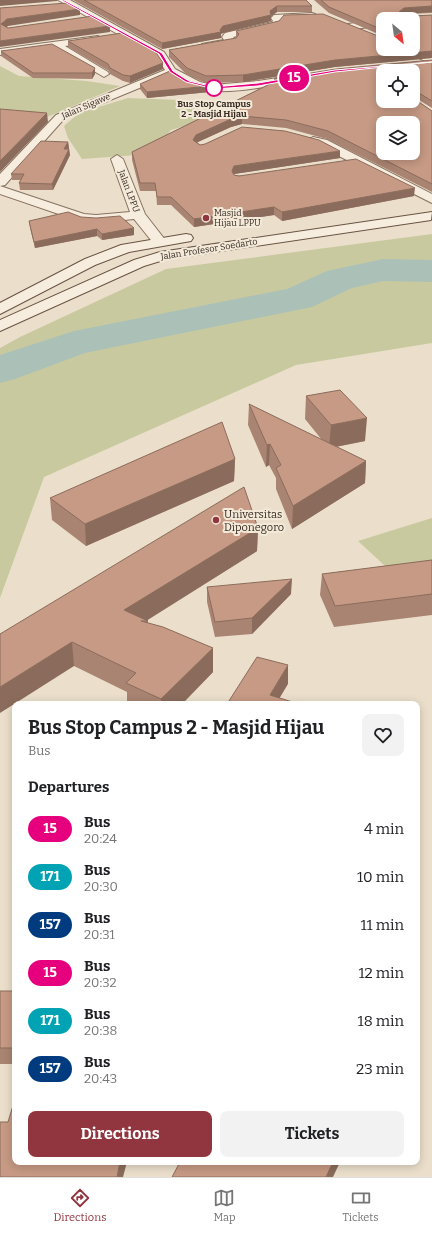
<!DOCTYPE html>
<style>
body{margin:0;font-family:Bitter,serif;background:#f2f2f2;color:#202124;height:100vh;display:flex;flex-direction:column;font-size:15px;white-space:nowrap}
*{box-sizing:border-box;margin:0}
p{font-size:13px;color:#757577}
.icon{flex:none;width:22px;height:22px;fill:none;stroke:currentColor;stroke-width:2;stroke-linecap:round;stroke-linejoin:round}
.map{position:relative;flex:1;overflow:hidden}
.drawer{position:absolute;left:12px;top:701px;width:408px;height:464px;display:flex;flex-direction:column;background:#fff;border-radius:8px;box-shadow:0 2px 10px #0003}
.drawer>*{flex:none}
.badge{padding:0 8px;border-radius:13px;font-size:14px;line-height:26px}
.needle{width:26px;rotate:151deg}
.fabs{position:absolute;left:376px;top:12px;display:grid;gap:8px}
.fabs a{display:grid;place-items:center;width:44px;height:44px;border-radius:8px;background:#fff;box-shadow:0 2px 10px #0003;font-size:20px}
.map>.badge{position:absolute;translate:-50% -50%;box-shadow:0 0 0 2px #fff}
h2{padding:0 16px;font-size:15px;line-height:36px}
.round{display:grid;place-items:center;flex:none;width:42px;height:42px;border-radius:8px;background:#f2f2f2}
.overview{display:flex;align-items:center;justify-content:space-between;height:68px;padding:0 16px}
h1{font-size:19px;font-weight:700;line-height:30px}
.action{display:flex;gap:8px;margin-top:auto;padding:8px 16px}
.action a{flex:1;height:46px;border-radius:8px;background:#91363f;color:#fff;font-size:16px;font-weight:700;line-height:46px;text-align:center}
.action a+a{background:#f2f2f2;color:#202124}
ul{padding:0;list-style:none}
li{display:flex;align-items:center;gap:12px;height:48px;padding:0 16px}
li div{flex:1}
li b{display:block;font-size:15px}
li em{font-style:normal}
li .badge{min-width:44px;font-weight:700;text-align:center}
.menu{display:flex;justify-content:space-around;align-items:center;height:56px;border-top:1px solid #e0e0e0;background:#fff;font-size:11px;color:#757577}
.menu a{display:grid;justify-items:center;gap:2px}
.menu .selected{color:#91363f}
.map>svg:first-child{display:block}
.green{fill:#c8c99f}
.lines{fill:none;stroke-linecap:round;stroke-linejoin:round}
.river{fill:#abc1b8;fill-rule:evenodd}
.street-casing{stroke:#877160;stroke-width:2}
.secondary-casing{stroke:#695343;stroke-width:2}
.street{fill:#f7edde;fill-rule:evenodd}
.secondary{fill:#f7edde;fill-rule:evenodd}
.wall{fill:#aa8472}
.shaded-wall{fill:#8b6c5c}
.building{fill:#c69a84;stroke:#8b6c5c;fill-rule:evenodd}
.line{fill:#e6007e;stroke:#fff}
.stop-dot{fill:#fff;stroke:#e6007e;stroke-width:2}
.poi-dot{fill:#91363f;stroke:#f3eada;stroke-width:1.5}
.labels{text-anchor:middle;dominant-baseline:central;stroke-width:4;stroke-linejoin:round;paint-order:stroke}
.far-stop-label{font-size:9px;font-weight:bold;fill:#392b22;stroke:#f3eada}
.far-street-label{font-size:9px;fill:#392b22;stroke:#f3eada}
.far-poi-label{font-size:9px;fill:#392b22;stroke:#f3eada;text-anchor:start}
.poi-label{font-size:11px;fill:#392b22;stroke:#f3eada;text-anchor:start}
</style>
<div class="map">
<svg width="432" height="1177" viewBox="0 0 432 1177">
<rect width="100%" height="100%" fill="#ebdfcb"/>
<g class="green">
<path d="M0 66 19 76 87 81 120 86 45 118 0 113Z"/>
<path d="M128 98 179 100 215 117 171 130 151 154 82 159 68 138 64 126 79 113Z"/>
<path d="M432 234V343L296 365 44 477 0 598V348L20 337 166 269Z"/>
<path d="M432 518V564L396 576 358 541Z"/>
</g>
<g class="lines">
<path class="river" d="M383 259 432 260V282L383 281 352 288 312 307 85 353 15 379 0 383V355L74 331 287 289 327 271Z"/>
<defs>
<g id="street">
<path d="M58 0H70L164 52 175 69 200 82 213 85 258 81 303 74 308 77 303 80C275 85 219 98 193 87 186 84 178 79 171 75L64 119 5 185 0 186V174L56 115 165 70 156 56Z"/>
<path d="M312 13 315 14V18L283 20 282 23 278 26 233 37 237 41 236 43 206 49 201 46 202 44 224 40 222 37 225 33 272 22 273 21 271 18 274 15Z"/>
<path d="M383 19V25L348 30 343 27 348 24Z"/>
<path d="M98 36 103 39 102 41 65 46 108 72 109 74 104 77 54 48 0 55V49Z"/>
<path d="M399 49H413L432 57V64Z"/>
<path d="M313 137 327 140 432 194V203L319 146 309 144 307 141Z"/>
<path d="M117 155 123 159 145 214 166 241 164 244H154L134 219 96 223 82 222 0 194V186L84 214 96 215 130 212 111 159Z"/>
</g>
<g id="secondary">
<path d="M432 212 431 220 167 259 144 266 0 331V320L134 260 160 252Z"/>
<path d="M186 234 191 235 193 238 191 241 129 252 95 265 0 314V303L85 259 121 245Z"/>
</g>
</defs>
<use href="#street" class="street-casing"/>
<use href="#secondary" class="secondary-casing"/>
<use href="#street" class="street"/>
<use href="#secondary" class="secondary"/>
</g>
<g class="wall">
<path d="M73 0H306L312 6V12H277L271 16V21L223 33 221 34V38L162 49Z"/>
<path d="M314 0H432V13L406 14 414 16 432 15V58L335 67 243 82 206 83 187 75 169 57V50L236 38V31L383 38 413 49 383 19V36L329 13Z"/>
<path d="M68 41 163 63V69L130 83 123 81 110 74 109 71 68 47Z"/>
<path d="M1 51 95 74 92 79 33 78 1 56Z"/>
<path d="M432 60V108L414 97 413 98V71L383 101 432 111V192L327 139 286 128 242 124 231 127 197 142 200 145 340 158 234 174V175L414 196 282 221 274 215 194 227 171 205H157L156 191H140L132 160V152L274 82V79Z"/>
<path d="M183 80 210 92 147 98 140 89V84Z"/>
<path d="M68 142 69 148 68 149H69L70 155 53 190H20L19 183 21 180H12L11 174Z"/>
<path d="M81 217 134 228V235L102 240 97 236 35 248 30 228 29 221Z"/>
<path d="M306 396 365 441 336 447 366 461 365 483 292 529 276 489V478L269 465 266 467 248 425 249 404 322 440 305 419Z"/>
<path d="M235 459 234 481 86 546 52 520 50 498Z"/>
<path d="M258 528 257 551 147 620 148 621V623L213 648V672L182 704H127V692L74 666 0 634Z"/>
<path d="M432 560V615L334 627 320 595 322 574Z"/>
<path d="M207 587 291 594 252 634 215 637 207 602Z"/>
<rect x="0" y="991" width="15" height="73"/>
</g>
<g class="shaded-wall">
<path d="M0 0H57V1L0 6Z"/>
<path d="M277 6V12L271 16V21L223 33 221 34V38L162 49V43L220 30 223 26 270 11Z"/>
<path d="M432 6V12L404 14 398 18 399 12 404 8Z"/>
<path d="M80 9V15L8 26 2 31 1 24 7 19Z"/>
<path d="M110 26V32L0 47V41Z"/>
<path d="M432 51V58L335 67 243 82V75L335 60Z"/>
<path d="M163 63V69L130 83V76Z"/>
<path d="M95 68V74L92 79V73Z"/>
<path d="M282 78 274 86V79Z"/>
<path d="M210 86V92L147 98V92Z"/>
<path d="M414 90V97L413 98V91Z"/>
<path d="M47 113 48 122 0 172V161Z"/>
<path d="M242 116V124L231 127 196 143 193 140 196 135 231 119Z"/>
<path d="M68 142 69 148 65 155 64 149Z"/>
<path d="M69 149 70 155 53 190 52 184Z"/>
<path d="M340 151V158L234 174 232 178V171L234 166Z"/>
<path d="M415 188 414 196 282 221V212Z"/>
<path d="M274 207V215L194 227V219Z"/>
<path d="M134 228V235L102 240V234Z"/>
<path d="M97 229V236L35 248 34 242Z"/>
<path d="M367 418 365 441 329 448 331 425Z"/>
<path d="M270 444 269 465 266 467 267 445Z"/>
<path d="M235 459 234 481 86 546 85 524Z"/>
<path d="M366 461 365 483 292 529 293 506Z"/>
<path d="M258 528 257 551 146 621 124 610Z"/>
<path d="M292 579 291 594 252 634V618Z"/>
<path d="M72 642 74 666 0 713V687Z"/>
<path d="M213 648V672L182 704H161V699Z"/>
<path d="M288 665V684L276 704 270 695Z"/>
<path d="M120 1162H127L123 1177H117Z"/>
<path d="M333 1162H340L333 1177H326Z"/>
</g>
<g class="building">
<path d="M84 0H306L312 6H277L270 11 271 15 223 26 220 30 221 32 162 43Z"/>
<path d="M321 0H432V6L404 8 399 12V14H412L414 16 432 15V51L335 60 243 75 206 76 187 68 169 50 236 38 239 34 236 31 279 21 284 15 323 14 383 38V49H413V19H383V30L329 7Z"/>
<path d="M67 3 80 9 7 19 1 24 8 28 93 16 110 26 0 41V8Z"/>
<path d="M122 33 155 51 163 63 130 76 123 75 110 68 108 64 68 41Z"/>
<path d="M52 44 95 68 92 73H33L1 51Z"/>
<path d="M432 60V101L414 90 413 91V71H383V101H413V98L432 111V184L328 131 286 120 242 116 231 119 196 135 193 140 200 145 205 144 242 127 285 131 319 140 340 151 234 166 232 171 234 175 239 176 356 159 415 188 282 212 274 207 194 219 171 197H157L155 183H140L132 152 282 78 274 79 336 69ZM383 123H413V153H383Z"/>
<path d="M170 71 183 80 210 86 147 92 140 84Z"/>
<path d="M0 109 47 113 0 161Z"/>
<path d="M41 141 68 142 64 149H69L52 184 19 183 24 174H11Z"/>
<path d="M68 212 81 217 96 218 120 216 134 228 102 234 97 229 34 242 29 221Z"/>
<path d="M340 390 367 418 331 425 306 396Z"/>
<path d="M249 404 366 461 293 506 276 468 281 465 270 444 267 445Z"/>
<path d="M222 422 235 459 85 524 50 498Z"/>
<path d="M244 487 258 528 124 610 148 621H141L163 627 213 648 161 699 126 683 136 673 72 642 0 687V634Z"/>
<path d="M432 560V594L335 606 322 574Z"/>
<path d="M292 579 252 618 215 622 207 587Z"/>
<path d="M257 657 288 665 270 695 299 704H227Z"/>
<rect x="0" y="991" width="15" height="57"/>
<path d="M15 1099V1162H120L117 1177H0V1122H8Z"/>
<path d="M180 1162H333L326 1177H172Z"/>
</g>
<path class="line" d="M61 0H64L162 53 173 71 189 81 214 87 258 83 335 70 432 62 335 72 258 86 214 89 186 82 170 72 159 54Z"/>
<circle class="stop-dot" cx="214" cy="88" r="8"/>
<g class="poi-dot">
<circle cx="206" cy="218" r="4"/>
<circle cx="216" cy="520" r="4"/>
</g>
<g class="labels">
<g class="far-stop-label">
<text x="214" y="104">Bus Stop Campus<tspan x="214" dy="10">2 - Masjid Hijau</tspan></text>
</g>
<g class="far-street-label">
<text transform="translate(86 106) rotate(-23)">Jalan Sigawe</text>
<text transform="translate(129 191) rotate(69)">Jalan LPPU</text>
<text transform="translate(209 249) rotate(-9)">Jalan Profesor Soedarto</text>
</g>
<g class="far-poi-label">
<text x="214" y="213">Masjid<tspan x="214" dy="10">Hijau LPPU</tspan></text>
</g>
<g class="poi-label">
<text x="224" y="514">Universitas<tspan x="224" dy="13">Diponegoro</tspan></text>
</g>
</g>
</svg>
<div class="fabs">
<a><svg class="needle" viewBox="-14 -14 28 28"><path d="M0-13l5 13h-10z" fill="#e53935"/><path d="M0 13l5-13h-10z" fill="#757577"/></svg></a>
<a><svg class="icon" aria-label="locate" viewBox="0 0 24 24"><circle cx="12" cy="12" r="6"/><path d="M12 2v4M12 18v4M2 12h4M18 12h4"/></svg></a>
<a><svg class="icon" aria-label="layers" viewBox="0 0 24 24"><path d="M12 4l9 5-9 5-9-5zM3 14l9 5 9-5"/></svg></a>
</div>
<b class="badge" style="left:294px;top:78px;background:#e6007e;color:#fff">15</b>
<section class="drawer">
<div class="overview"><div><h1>Bus Stop Campus 2 - Masjid Hijau</h1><p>Bus</p></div><a class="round"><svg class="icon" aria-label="heart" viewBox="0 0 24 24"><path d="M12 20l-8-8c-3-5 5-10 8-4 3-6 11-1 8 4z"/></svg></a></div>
<h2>Departures</h2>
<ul>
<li><span class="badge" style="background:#e6007e;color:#fff">15</span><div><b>Bus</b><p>20:24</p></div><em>4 min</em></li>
<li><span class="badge" style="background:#00a3b4;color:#fff">171</span><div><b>Bus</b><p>20:30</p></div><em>10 min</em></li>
<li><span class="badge" style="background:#003b80;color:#fff">157</span><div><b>Bus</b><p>20:31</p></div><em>11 min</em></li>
<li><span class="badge" style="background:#e6007e;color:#fff">15</span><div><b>Bus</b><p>20:32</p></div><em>12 min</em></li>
<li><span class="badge" style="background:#00a3b4;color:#fff">171</span><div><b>Bus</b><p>20:38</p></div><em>18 min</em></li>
<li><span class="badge" style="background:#003b80;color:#fff">157</span><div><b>Bus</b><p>20:43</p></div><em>23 min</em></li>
</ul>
<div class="action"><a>Directions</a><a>Tickets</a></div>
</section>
</div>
<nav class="menu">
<a class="selected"><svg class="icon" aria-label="directions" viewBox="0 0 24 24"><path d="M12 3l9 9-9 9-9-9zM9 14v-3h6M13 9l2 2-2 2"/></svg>Directions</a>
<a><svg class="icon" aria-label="map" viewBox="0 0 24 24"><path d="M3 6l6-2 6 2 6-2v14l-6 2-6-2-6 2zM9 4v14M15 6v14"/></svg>Map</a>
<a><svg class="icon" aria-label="tickets" viewBox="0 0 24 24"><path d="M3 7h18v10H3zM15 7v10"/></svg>Tickets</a>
</nav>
